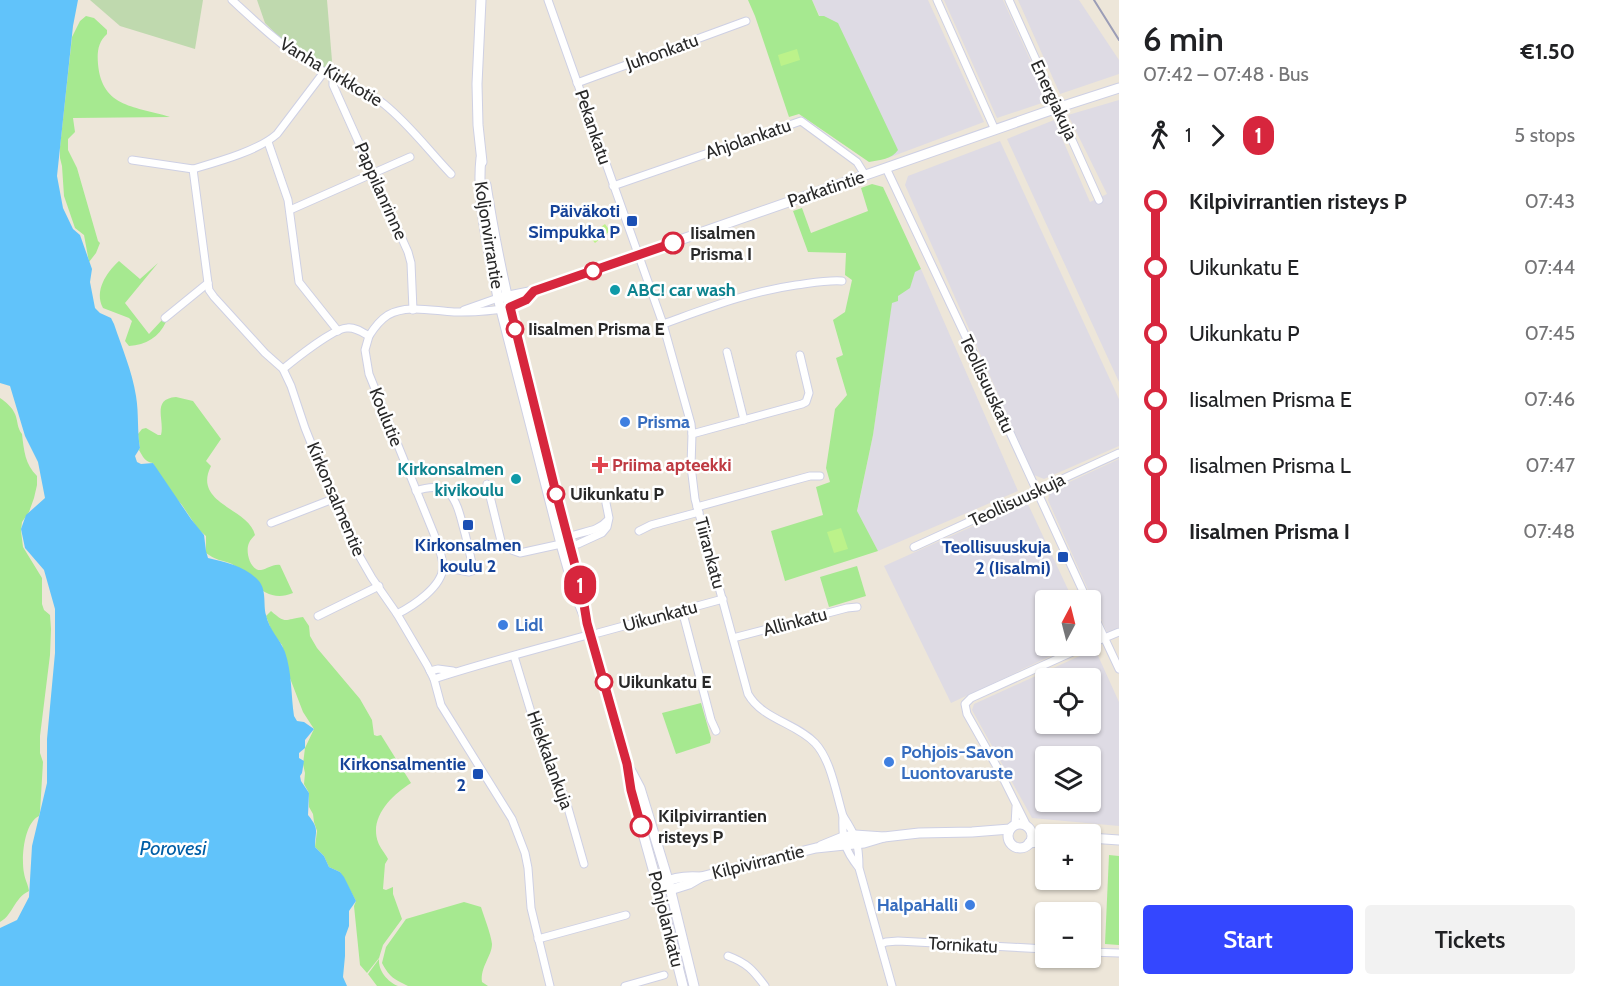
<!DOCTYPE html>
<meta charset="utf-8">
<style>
body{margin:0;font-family:Cabin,sans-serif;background:#f2f2f2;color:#202124;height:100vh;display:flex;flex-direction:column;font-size:22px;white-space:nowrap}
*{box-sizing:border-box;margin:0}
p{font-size:20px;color:#757577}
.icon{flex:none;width:33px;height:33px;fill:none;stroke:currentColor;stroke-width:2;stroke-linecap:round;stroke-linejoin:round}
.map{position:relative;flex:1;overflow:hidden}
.details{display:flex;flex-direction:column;background:#fff;width:480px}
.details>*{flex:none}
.badge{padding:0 12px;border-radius:20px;font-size:21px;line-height:39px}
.needle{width:39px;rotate:7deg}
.fabs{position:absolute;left:1035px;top:590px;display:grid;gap:12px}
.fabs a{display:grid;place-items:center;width:66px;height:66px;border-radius:6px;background:#fff;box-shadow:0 2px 4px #0004;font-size:30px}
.map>.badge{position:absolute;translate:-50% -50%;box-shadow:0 0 0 3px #fff}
.legs{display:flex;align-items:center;gap:9px;height:66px;padding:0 24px;font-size:20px}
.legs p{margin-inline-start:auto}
.overview{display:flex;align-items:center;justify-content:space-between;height:102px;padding:0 24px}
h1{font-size:33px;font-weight:600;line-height:45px}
.primary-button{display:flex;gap:12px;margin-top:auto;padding:12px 24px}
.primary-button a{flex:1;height:69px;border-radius:6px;background:#3447ff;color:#fff;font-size:24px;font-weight:600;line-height:69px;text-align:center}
.primary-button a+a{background:#f2f2f2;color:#202124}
ul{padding:0 24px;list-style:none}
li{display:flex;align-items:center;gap:21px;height:66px;font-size:22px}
li i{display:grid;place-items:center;width:9px;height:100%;margin:0 8px;background:currentColor}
li i::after{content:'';width:15px;height:15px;margin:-8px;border:4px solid;border-radius:50%;background:#fff}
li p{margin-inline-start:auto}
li:first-child i{background:linear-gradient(#0000 50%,currentColor 0)}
li:last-child i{background:linear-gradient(currentColor 50%,#0000 0)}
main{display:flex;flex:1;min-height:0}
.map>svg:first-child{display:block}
.industrial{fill:#dedbe4;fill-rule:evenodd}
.green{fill:#a6e990}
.cemetery{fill:#bfd9ae}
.pitch{fill:#bcf28a}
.water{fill:#61c3fa}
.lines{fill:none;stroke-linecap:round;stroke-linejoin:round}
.street-casing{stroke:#ced0e4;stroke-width:9}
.secondary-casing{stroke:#ced0e4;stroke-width:11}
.street{stroke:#fff;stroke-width:7}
.secondary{stroke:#fff;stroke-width:9}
.rail{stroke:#9b9db6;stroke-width:2}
.line-1-casing{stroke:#fff;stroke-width:14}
.line-1{stroke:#d7263d;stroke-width:9}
.transit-dot{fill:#1a4fb4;stroke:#fff;stroke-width:2}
.stop-1-dot{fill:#fff;stroke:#d7263d;stroke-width:3}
.culture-dot{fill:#0f9aa8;stroke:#fff;stroke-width:2}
.shop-dot{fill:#3f7fe0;stroke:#fff;stroke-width:2}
.health-dot{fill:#e0444e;stroke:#fff;stroke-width:2}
.labels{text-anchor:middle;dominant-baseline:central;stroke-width:5;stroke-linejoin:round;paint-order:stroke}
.street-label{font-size:18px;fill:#292929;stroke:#fff}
.transit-label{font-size:18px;font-weight:bold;fill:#164399;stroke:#fff;text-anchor:end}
.stop-label{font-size:18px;font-weight:bold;fill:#292929;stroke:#fff;text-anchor:start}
.culture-label{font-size:18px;font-weight:bold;fill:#0d838f;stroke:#fff;text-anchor:start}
.shop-label{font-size:18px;font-weight:bold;fill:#366cbe;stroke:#fff;text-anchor:start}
.health-label{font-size:18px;font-weight:bold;fill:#be3a42;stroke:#fff;text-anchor:start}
.water-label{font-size:20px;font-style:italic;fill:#005ea6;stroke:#fff}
</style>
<main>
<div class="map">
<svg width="1119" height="986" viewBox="0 0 1119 986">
<rect width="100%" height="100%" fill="#ede6d9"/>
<g class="industrial">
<path d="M812 0H928L984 122 888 158Z"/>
<path d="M944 0H1003L1047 97 1045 102 997 118Z"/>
<path d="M1018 0H1079L1119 60V74L1060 94Z"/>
<path d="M1119 100V382L1007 139 1054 120 1090 202 1107 194 1068 115Z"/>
<path d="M1000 141 1119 399V446L1044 479 1034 475 905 185 908 176Z"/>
<path d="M921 269 1018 491 878 551 857 512 873 435 895 278Z"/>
<path d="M1119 459V627L1107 632 1048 500 1050 491Z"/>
<path d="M1027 502 1073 600H1046V645H1074L951 703 884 566Z"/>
<path d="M1095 649 1119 702V826L1032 818 972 710 974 704ZM1046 678H1090V723H1046ZM1046 756H1090V801H1046Z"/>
</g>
<g class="green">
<path d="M748 0H812L819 16H824L838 23 898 150C892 159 880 160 869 162L799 114 789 117 755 16Z"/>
<path d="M86 16 94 18 107 30V34C98 42 97 52 98 64 102 109 137 106 170 117L73 118 75 132 68 139V150L77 168 98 241 100 243 96 253 89 262 84 235 75 228 64 196 62 166 60 158V147L72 37 80 21Z"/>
<path d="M872 184 883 187 921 269 915 272 910 288 898 296V301L892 303 873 435 857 511 878 551 785 581 771 531 823 515 816 487 830 482 826 468 835 409 847 395 836 358 843 355 833 320 845 312 852 280 845 275 846 253 808 252 793 211 802 208 811 233 868 211 861 188Z"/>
<path d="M119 261 140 279 158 263 125 303 149 334 162 320 166 322C159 337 146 345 129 346L125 341 132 321 129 318 103 308C94 291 106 273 119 261Z"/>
<path d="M176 397 193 401 221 439 206 461 211 466C192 504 249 508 255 535 253 537 250 540 249 543 245 551 250 571 261 570 268 569 272 564 280 565L293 593C264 605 251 577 232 564 228 562 223 561 219 560 214 558 210 556 206 553V536L198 529 182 505 162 482 153 463C145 462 143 457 139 450L140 448 138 434 142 429 146 428 158 435H161C165 420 151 399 176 397Z"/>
<path d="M0 398C6 402 12 407 15 414 18 421 17 428 22 434 24 451 25 464 37 476V485L34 498 29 512 22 522 21 531 23 547 42 578V604L44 610 50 615 51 629 50 655 40 736V753L43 762 40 812 39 816C24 823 21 858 24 873 25 880 28 884 29 891 14 898 13 915 0 922Z"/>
<path d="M857 566 866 596 829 607 820 577Z"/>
<path d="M271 611C287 625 284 619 303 617L309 626 310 636 317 648 360 699 372 720 374 735 377 736 381 735 411 783C392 795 369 817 378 842 380 848 385 853 388 859L385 864 383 889 386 890 393 887V894L402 919 383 945 379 958 367 973 360 965 354 906 356 901 340 872 329 867 324 856 315 847 317 831 314 822 313 814 309 807V793L304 784 305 773 303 764 305 748 314 729 303 712 288 673 287 662 282 645 272 632 266 616Z"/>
<path d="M701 703 711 738 710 743 676 754 662 713Z"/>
<path d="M1109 855 1119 856V945L1105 944Z"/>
<path d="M464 902 481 907C484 917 491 934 492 944 492 956 480 967 482 982L488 986H408C394 979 390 978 382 963L386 947 406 919Z"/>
<path d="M379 959C378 971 388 982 398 986H377L368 974Z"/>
</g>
<g class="cemetery">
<path d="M90 0H203L195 49 120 26Z"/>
<path d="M257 0H327L333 73 291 49 265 23Z"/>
</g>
<g class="pitch">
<path d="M797 49 800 60 781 66 778 55Z"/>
<path d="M605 224 610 231 595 243 589 236Z"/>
<path d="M841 528 848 549 834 553 827 532Z"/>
</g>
<path class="water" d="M0 0H78L73 26 57 176 63 208 73 229 80 235 92 269 90 282 95 308 100 313 111 318 114 324C122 348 132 371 136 396 139 414 137 431 140 448L135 456 137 462 141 464 153 463 191 519 204 535 206 551 208 558C225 562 245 566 258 580 267 589 263 604 266 615 269 630 280 639 285 652 292 672 291 696 294 716L297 721 304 722 314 729 305 740V748L299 753V758L304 761 302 773 300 776 301 781 309 793 308 815C320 830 315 830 315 847L324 856 329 867 340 872 344 877 356 901 349 911V926L345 937V956L343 977 347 986H0V928L17 920 29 897 32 846 47 783V739L55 653V609L44 570 25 548 21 529 26 515 45 498 38 462 25 436 10 386 0 383Z"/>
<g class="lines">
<defs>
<g id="street">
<path d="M232 0C256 22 279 44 307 62 331 78 361 86 384 104 409 124 429 151 451 174"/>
<path d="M548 0 663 324 691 424 692 434 691 466 695 499 748 694C762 719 796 723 815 743 831 760 836 793 843 816"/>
<path d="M937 0 995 130"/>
<path d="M1009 0 1099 200"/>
<path d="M324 72 277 134C258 151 217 162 193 169L208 283 209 290 214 297 265 353 283 369 291 386 305 428 349 538 372 578 397 614 427 665 434 679 441 705 512 819 525 853 528 868 531 908 550 986"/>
<path d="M333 76V85L408 252 411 263 413 310"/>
<path d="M577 83 746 21"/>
<path d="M268 142 288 200 299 282 338 331"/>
<path d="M132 160 193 169"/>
<path d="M886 168 973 352 1087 600"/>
<path d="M613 186 801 121 857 162 865 175"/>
<path d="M290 210 410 157"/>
<path d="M464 310 498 298"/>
<path d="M165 318 208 283"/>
<path d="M663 324C708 308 748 292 796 285 812 283 826 280 842 281"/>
<path d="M369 336 365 350 369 374 434 534C437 544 443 556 443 567 442 587 413 606 397 614"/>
<path d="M727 352 744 420"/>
<path d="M283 369C294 360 334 328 347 328 355 327 362 332 369 336 374 328 380 320 388 315 407 304 433 311 454 312 470 312 485 312 501 309"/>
<path d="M692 434 802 404 806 402 809 393 800 355"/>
<path d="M487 484 501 541 506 548 520 553 561 544 570 545 578 544 602 533 607 527 609 518 606 503"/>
<path d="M416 491C450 479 456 499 463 526 467 540 470 554 473 568L472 571 469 572 443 567"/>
<path d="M697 507 810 476H820"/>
<path d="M271 523 333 499"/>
<path d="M639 531 651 525 699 512"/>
<path d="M567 538C580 531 597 533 608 520"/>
<path d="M914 547 1119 453"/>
<path d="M1090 607 1119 669"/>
<path d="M682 610 711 720 716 731"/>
<path d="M318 616 379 586"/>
<path d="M598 633 723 599"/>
<path d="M733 638 847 608 857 607"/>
<path d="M1090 644 1119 632"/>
<path d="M514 656 537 732 566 801 584 864"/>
<path d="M430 671 438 669 453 671"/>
<path d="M434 679C483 663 534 650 584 636"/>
<path d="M1015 825 1016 807"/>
<path d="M1027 826 1001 774 967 714 965 704 971 698 1088 645"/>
<path d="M859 868C844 849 842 840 843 816 856 836 859 843 859 868L892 986"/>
<path d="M538 939 626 915"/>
<path d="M881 944 886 942 898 941 1046 949"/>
<path d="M1090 952 1119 953"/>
<path d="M728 956C747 963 753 970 765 986"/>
<path d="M625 986 664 975"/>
</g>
<g id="secondary">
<path d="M481 0 477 84 478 125 482 162"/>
<path d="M481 158C476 202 490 255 498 298L561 544 575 593 587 623 627 764 631 790 658 887 683 986"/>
<path d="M486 185C507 322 549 458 582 592L584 606"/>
<path d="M498 298 534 291 1057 108 1119 88"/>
<path d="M506 308 520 304 534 291"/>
<path d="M631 771 640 788 668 880 694 986"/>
<circle cx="1020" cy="836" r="12"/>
<path d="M1090 838 1119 840"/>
<path d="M1029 843 1046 841"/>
<path d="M821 846 843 837 855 835 884 837 919 833 972 832 1010 829"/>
<path d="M663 883C674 877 688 876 701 877"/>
<path d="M658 887 670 890 689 884 701 877 751 864 816 848 864 843 884 837"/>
</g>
</defs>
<use href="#street" class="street-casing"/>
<use href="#secondary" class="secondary-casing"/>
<use href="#street" class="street"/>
<use href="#secondary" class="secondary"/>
<path class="rail" d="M1094 0 1119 40"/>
</g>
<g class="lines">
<defs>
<path id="line-1" d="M641 826 631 790 627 764 587 623 582 592 555 489 510 307 526 300 534 291 673 243"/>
</defs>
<use href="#line-1" class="line-1-casing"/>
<use href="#line-1" class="line-1"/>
</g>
<g class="transit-dot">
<rect x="626" y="215" width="12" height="12" rx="3"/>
<rect x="462" y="519" width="12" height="12" rx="3"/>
<rect x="1057" y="551" width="12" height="12" rx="3"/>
<rect x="472" y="768" width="12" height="12" rx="3"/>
</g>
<g class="stop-1-dot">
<circle cx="673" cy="243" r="10"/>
<circle cx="593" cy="271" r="8"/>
<circle cx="515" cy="329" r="8"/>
<circle cx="556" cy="494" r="8"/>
<circle cx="604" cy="682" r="8"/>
<circle cx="641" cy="826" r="10"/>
</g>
<g class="culture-dot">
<circle cx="615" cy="290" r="6"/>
<circle cx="516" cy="479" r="6"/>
</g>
<g class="shop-dot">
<circle cx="625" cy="422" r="6"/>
<circle cx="503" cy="625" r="6"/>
<circle cx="889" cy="762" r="6"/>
<circle cx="970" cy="905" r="6"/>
</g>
<path class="health-dot" d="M597 456h6v6h6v6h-6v6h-6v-6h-6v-6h6z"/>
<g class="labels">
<g class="street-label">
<text transform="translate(662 52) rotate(-20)">Juhonkatu</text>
<text transform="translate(331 72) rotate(31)">Vanha Kirkkotie</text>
<text transform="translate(1054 100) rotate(65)">Energiakuja</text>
<text transform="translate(593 127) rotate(71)">Pekankatu</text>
<text transform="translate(748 139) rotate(-19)">Ahjolankatu</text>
<text transform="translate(826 189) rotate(-19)">Parkatintie</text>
<text transform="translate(381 191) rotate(66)">Pappilanrinne</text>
<text transform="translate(489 235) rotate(81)">Koljonvirrantie</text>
<text transform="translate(987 384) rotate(65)">Teollisuuskatu</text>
<text transform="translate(386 417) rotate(68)">Koulutie</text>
<text transform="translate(336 499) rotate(67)">Kirkonsalmentie</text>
<text transform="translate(1017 500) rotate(-25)">Teollisuuskuja</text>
<text transform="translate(710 553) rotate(75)">Tiirankatu</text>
<text transform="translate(660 616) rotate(-15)">Uikunkatu</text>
<text transform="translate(795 622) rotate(-15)">Allinkatu</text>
<text transform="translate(550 760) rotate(70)">Hiekkalankuja</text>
<text transform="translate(758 862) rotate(-14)">Kilpivirrantie</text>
<text transform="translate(666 919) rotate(76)">Pohjolankatu</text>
<text transform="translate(963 945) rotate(3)">Tornikatu</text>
</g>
<g class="transit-label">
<text x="620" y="211">Päiväkoti<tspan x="620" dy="21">Simpukka P</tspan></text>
<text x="468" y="545" text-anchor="middle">Kirkonsalmen<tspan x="468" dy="21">koulu 2</tspan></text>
<text x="1051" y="547">Teollisuuskuja<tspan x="1051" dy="21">2 (Iisalmi)</tspan></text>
<text x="466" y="764">Kirkonsalmentie<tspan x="466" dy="21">2</tspan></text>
</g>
<g class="stop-label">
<text x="690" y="233">Iisalmen<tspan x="690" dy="21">Prisma I</tspan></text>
<text x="528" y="329">Iisalmen Prisma E</text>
<text x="570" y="494">Uikunkatu P</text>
<text x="618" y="682">Uikunkatu E</text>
<text x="658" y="816">Kilpivirrantien<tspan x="658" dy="21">risteys P</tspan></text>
</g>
<g class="culture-label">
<text x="627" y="290">ABC! car wash</text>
<text x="504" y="469" text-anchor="end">Kirkonsalmen<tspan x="504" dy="21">kivikoulu</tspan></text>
</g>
<g class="shop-label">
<text x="637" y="422">Prisma</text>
<text x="515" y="625">Lidl</text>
<text x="901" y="752">Pohjois-Savon<tspan x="901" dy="21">Luontovaruste</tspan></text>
<text x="958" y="905" text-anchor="end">HalpaHalli</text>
</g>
<g class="health-label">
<text x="612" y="465">Priima apteekki</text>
</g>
<g class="water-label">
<text x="173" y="848">Porovesi</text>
</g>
</g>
</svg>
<div class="fabs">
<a><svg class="needle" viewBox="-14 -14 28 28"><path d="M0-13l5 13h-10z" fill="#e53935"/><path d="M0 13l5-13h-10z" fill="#757577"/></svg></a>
<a><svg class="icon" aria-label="locate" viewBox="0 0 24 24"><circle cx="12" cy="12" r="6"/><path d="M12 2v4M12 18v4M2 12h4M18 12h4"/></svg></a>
<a><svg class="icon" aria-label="layers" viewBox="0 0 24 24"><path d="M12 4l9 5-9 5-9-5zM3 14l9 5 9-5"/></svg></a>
<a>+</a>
<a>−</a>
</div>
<b class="badge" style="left:580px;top:585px;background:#d7263d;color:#fff">1</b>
</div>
<section class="details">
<div class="overview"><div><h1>6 min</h1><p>07:42 – 07:48 · Bus</p></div><b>€1.50</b></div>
<div class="legs"><svg class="icon" aria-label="walk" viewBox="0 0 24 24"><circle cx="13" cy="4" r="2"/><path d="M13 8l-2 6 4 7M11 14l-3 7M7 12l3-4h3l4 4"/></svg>1<svg class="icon" aria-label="forward" viewBox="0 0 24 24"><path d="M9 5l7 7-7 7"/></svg><b class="badge" style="background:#d7263d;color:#fff">1</b><p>5 stops</p></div>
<ul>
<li><i style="color:#d7263d"></i><b>Kilpivirrantien risteys P</b><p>07:43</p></li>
<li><i style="color:#d7263d"></i><span>Uikunkatu E</span><p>07:44</p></li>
<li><i style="color:#d7263d"></i><span>Uikunkatu P</span><p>07:45</p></li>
<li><i style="color:#d7263d"></i><span>Iisalmen Prisma E</span><p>07:46</p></li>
<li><i style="color:#d7263d"></i><span>Iisalmen Prisma L</span><p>07:47</p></li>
<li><i style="color:#d7263d"></i><b>Iisalmen Prisma I</b><p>07:48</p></li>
</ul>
<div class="primary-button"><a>Start</a><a>Tickets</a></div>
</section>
</main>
